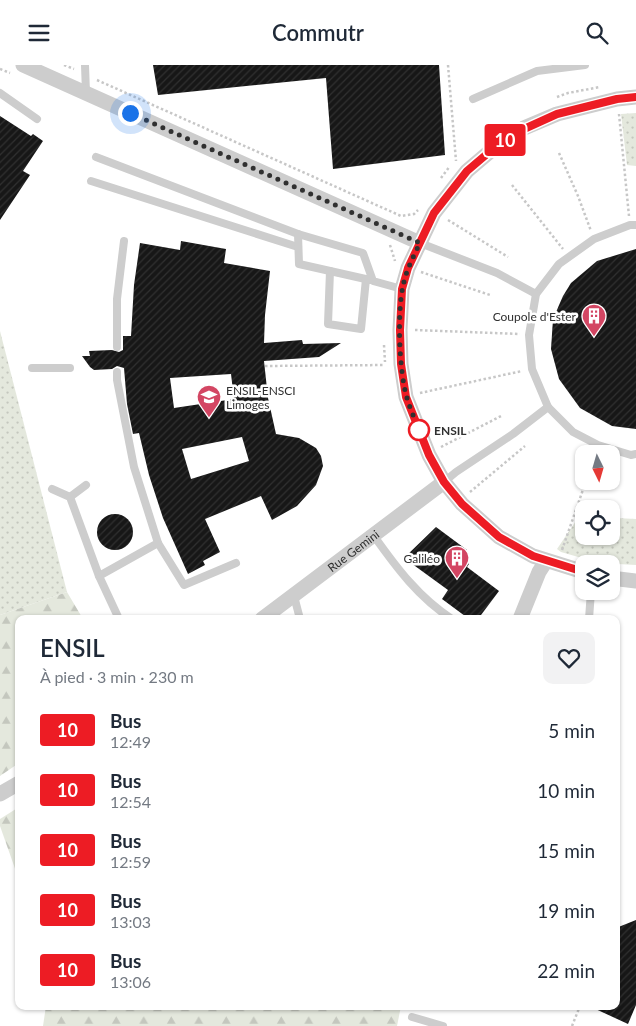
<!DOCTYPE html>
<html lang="fr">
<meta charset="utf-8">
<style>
body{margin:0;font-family:Lato,sans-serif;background:#f2f2f3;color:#1f2937;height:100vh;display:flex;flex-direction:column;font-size:19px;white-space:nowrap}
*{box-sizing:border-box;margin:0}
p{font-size:16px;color:#747a83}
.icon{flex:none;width:28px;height:28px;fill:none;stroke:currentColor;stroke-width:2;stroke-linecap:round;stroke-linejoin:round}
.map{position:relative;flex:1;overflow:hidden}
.side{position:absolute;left:15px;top:550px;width:605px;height:395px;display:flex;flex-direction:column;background:#fff;border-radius:10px;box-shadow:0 1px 4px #0004}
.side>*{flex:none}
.badge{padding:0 10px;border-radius:4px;font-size:18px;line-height:32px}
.needle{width:32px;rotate:175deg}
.fabs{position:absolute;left:575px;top:380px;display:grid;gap:10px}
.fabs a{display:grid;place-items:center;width:45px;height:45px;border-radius:10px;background:#fff;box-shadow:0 1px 4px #0004;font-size:25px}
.you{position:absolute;width:25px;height:25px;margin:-12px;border:4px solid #fff;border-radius:50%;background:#1a73e8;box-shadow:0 0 0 8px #1a73e833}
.map>.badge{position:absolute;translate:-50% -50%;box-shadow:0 0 0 2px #fff}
.round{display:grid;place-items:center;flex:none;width:52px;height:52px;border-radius:10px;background:#f2f2f3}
.headline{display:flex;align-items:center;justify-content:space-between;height:85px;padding:0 25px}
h1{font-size:24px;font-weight:600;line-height:38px}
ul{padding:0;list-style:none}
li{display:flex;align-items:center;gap:15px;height:60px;padding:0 25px}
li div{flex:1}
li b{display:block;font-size:19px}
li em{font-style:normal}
li .badge{min-width:55px;font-weight:700;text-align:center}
header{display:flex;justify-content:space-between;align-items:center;height:65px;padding:0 25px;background:#fff;font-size:22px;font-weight:600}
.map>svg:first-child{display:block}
.grass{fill:url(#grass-dots)}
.forest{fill:url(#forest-firs)}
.building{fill:url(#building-hatch);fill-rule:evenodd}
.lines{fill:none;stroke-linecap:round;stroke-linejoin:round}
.path{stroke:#c7c7c7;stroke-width:2.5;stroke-dasharray:2.5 2.5;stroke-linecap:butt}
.service{stroke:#cdcdcd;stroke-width:8}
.minor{stroke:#cdcdcd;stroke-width:15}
.line-casing{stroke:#fff;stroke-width:11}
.line{stroke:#ed1c24;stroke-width:8}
.walk{stroke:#303030;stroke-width:5;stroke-dasharray:0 9}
.stop-dot{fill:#fff;stroke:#ed1c24;stroke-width:2.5}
.labels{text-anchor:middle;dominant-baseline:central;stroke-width:5;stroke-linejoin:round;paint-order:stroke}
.poi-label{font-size:12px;fill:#303030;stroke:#fff;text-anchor:end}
.stop-label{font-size:12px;font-weight:bold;fill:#303030;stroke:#fff;text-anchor:start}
.street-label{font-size:12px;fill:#303030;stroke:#fff}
</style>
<header><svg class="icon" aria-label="menu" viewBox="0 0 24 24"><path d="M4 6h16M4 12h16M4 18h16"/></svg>Commutr<svg class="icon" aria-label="search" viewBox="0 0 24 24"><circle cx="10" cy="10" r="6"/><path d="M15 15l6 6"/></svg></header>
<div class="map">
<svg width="636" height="961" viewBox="0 0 636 961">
<defs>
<pattern id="grass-dots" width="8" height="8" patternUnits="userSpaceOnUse" patternTransform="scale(1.25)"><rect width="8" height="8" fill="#e4e8dd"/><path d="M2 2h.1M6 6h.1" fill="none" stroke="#c4c7be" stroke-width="1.8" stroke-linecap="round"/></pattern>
<pattern id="forest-firs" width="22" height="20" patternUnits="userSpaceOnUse" patternTransform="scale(1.25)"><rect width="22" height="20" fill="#e4e8dd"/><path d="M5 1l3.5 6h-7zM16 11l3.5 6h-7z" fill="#c4c7be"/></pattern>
<pattern id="building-hatch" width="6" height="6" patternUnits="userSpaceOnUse" patternTransform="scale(1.25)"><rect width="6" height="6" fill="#171717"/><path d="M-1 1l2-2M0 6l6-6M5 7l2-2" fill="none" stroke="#303030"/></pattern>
</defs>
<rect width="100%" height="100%" fill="#fff"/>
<g class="grass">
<path d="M636 48V101L627 100 621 49Z"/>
<path d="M0 266 67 527 0 550Z"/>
<path d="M584 444V471H611V451L616 453 636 454V500L599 498 561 487 557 484Z"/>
</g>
<g class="forest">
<path d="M67 527 83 554H19V698L0 711V550Z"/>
<path d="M19 742V815L0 761V754Z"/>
<path d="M46 941H401L397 961H43Z"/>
</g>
<g class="building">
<path d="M153 0H439L445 90 333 104 326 13 158 30Z"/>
<path d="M0 51 31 71 33 69 43 76 23 106 30 110 0 155Z"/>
<path d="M181 176 226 184 224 198 270 206 265 250 264 278 302 275 303 279 341 278 319 292 264 296 268 333 276 369 299 373 316 383 321 391 323 401 316 420 297 441 272 455 261 431 205 454 220 487 203 496 205 500 188 509 163 453 149 410 139 368 133 369 127 339 124 303 117 301 112 304 94 305 90 302 82 291H90L89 286 112 285 119 287 123 285V271H131L134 220 140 178 180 185ZM231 309 234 334 174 343 170 313ZM242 372 249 396 191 414 182 384Z"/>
<path d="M636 184V364L612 361 580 343 559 314 551 284 553 254 563 231 571 218 597 196Z"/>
<circle cx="115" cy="467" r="18"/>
<path d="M436 462 467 485 461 493 469 499 467 502 499 526 478 554H469L442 534 448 525 404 493Z"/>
<path d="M636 855V940L628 959 589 941H616V863Z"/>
</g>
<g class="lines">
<g class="path">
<path d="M64 0 74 4"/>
<path d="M448 0 456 96"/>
<path d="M0 4 10 8"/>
<path d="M97 15 401 151 414 149 418 145"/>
<path d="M557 32 568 28 600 22"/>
<path d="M619 49 629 151"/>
<path d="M559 88 578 131 591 166"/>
<path d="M441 113 450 101"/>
<path d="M512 120 563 184"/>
<path d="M448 155 508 192"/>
<path d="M390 180 395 196"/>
<path d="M421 207 490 230"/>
<path d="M415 265 520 269"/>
<path d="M384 280 385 297"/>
<path d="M265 301 385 300"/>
<path d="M420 328 522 306"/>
<path d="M441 382 503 350"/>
<path d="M470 427 525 381"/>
<path d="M562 485 586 416"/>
<path d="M572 961 580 941"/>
</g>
<g class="service">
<path d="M85 0 86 28"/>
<path d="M0 28 37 54"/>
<path d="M473 34 537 6 585 0"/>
<path d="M96 92 298 169 363 188 373 216 402 224"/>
<path d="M91 116 298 182"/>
<path d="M636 160H630L594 174 559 199 536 229 529 270 532 304 548 342 573 367 598 380 631 390 636 389"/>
<path d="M298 169 299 199 370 215"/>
<path d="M420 178 497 208 536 229"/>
<path d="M330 206 328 259 361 264 366 214"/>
<path d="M117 282V234L124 176"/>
<path d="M32 303H70"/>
<path d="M444 417 456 407 513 369 548 342"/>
<path d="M52 424 70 432 99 511 119 554"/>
<path d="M70 432 86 420"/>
<path d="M374 471C396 502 419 533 452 554"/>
<path d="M158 478 184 520 236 498"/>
<path d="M99 511 158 478 134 402 117 315V307"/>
<path d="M294 531 300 554"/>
<path d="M589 554 591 526"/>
<path d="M412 952 443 961"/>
</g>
<g class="minor">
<path d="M23 0 420 178"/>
<path d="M584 507 533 491 499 472 462 439 444 417 429 390 406 332 401 299 400 265 402 224 408 203 434 148 467 106 494 83 524 63 557 49 617 34 636 32"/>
<path d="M611 513 636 516"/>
<path id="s1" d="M262 554 444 417"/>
<path d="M520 554 539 507 546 496"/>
<path d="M0 729 19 718"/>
</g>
</g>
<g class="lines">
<defs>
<path id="line" d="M584 507 533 491 499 472 462 439 444 417 429 390 406 332 401 299 400 265 402 224 408 203 434 148 467 106 494 83 524 64 557 49 617 34 636 32"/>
</defs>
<use href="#line" class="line-casing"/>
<use href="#line" class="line"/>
<path class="walk" d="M130 48 420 178C413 192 406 206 403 221 397 248 399 306 407 333 410 344 415 354 419 365"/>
</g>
<defs>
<symbol id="building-pin" viewBox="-11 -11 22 30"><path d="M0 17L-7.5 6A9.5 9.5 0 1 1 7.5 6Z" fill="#d34663" stroke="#fff"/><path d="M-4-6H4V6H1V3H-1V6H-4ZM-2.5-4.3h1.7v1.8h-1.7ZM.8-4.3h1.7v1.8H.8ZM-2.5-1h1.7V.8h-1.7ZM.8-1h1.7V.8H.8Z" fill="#fff"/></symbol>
<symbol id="university-pin" viewBox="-11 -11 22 30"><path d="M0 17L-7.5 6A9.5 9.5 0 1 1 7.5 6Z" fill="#d34663" stroke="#fff"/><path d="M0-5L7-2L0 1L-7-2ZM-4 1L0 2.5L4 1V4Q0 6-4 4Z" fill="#fff"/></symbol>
</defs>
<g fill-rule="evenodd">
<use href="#building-pin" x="580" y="237" width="28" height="38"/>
<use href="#university-pin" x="195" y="318" width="28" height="38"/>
<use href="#building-pin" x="443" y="479" width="28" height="38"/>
</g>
<circle class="stop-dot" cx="419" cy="365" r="10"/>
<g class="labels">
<g class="poi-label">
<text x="576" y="251">Coupole d'Ester</text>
<text x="226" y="325" text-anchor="start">ENSIL-ENSCI<tspan x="226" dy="14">Limoges</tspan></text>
<text x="440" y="493">Galiléo</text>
</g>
<g class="stop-label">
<text x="434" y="365">ENSIL</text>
</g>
<g class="street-label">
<text stroke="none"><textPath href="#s1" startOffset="114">Rue Gemini</textPath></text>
</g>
</g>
</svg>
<div class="fabs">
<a><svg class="needle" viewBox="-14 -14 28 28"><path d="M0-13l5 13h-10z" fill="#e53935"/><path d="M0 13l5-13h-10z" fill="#747a83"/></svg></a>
<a><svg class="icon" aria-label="locate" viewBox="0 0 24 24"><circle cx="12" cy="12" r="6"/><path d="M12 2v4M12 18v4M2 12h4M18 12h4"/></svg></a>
<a><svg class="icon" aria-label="layers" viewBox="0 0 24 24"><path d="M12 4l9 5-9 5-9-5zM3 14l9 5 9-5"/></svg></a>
</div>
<div class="you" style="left:130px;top:48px"></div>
<b class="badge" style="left:505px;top:75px;background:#ed1c24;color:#fff">10</b>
<section class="side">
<div class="headline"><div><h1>ENSIL</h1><p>À pied · 3 min · 230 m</p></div><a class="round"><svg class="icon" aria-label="heart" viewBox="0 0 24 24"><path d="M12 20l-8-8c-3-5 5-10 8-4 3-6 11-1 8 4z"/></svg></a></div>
<ul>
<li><span class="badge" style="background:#ed1c24;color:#fff">10</span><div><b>Bus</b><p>12:49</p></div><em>5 min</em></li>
<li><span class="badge" style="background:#ed1c24;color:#fff">10</span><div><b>Bus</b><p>12:54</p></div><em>10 min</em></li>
<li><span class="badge" style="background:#ed1c24;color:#fff">10</span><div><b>Bus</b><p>12:59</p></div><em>15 min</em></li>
<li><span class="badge" style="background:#ed1c24;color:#fff">10</span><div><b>Bus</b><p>13:03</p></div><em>19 min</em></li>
<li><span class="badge" style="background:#ed1c24;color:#fff">10</span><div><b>Bus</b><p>13:06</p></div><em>22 min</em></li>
</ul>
</section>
</div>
